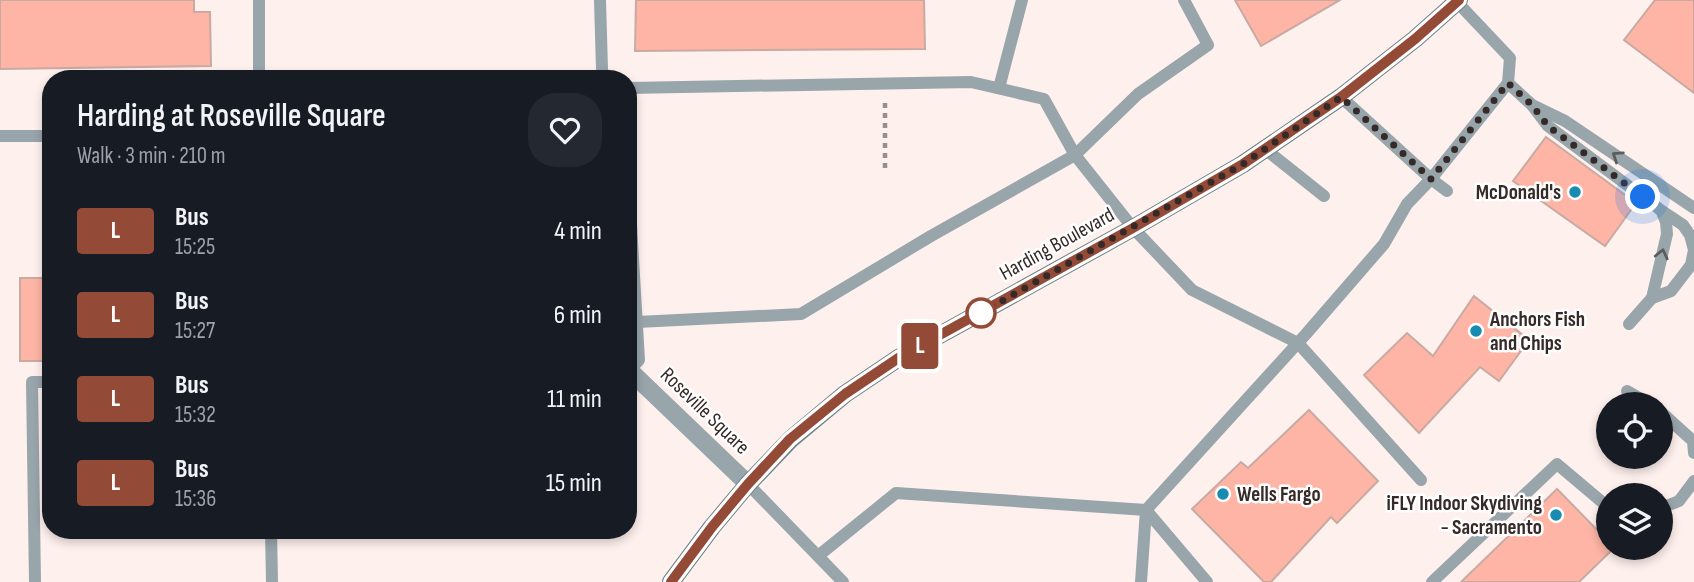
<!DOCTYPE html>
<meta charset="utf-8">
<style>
body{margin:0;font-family:"Sofia Sans Condensed",sans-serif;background:#242831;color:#f1f3f6;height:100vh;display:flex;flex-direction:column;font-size:26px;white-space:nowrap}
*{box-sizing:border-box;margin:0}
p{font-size:23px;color:#9ea1a6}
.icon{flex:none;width:38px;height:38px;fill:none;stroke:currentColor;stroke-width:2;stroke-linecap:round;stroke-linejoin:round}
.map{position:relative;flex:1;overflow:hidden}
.drawer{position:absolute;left:42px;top:70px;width:595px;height:469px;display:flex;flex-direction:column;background:#171b24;border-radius:28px;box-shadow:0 4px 10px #0003}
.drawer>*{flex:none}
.badge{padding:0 14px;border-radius:5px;font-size:24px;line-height:46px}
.controls{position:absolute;left:1596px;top:392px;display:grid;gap:14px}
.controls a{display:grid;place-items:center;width:77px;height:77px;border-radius:50%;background:#171b24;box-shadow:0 4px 10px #0003;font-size:35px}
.you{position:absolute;width:35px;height:35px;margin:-18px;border:5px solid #fff;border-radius:50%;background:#1a73e8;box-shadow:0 0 0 10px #1a73e833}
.map>.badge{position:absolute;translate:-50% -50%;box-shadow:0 0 0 4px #fff}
.round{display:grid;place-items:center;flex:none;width:74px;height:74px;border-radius:28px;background:#242831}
.overview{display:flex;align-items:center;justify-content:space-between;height:119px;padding:0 35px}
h1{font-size:33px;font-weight:600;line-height:52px}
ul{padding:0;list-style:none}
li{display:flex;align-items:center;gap:21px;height:84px;padding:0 35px}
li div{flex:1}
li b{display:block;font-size:26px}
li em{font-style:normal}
li .badge{min-width:77px;font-weight:700;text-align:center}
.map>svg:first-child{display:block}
.building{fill:#feb5a5;stroke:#c8aaa3;stroke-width:2}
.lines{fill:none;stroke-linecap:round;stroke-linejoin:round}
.path{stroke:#9a8d8a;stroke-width:4.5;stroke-dasharray:5 5;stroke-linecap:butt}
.lane{stroke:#98a5ab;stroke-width:12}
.street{stroke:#98a5ab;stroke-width:18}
.secondary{stroke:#6d8088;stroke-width:18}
.oneway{stroke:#5d5b5c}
.line-casing{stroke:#fff;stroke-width:16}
.line{stroke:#934b38;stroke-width:10}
.walk{stroke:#362a28;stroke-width:7;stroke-dasharray:0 12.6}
.poi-dot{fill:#178cb0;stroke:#fff;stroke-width:2.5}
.stop-dot{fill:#fff;stroke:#934b38;stroke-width:3.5}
.labels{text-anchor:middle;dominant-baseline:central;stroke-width:5;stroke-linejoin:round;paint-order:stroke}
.poi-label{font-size:21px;font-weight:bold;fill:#362a28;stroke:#fff;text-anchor:end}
.street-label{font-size:21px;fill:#362a28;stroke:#fff}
</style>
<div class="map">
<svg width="1694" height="582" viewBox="0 0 1694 582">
<rect width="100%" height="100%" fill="#fef0ed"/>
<g class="building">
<path d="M0 0H194V12H210L211 66 0 69Z"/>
<path d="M636 0H924L925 49 635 51Z"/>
<path d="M1235 0H1340L1261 46Z"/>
<path d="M1655 0H1694V93L1624 40Z"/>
<path d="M1546 137 1636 203 1605 246 1513 181Z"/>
<rect x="20" y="278" width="31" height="83"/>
<path d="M1474 296 1529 340 1499 381 1480 367 1419 433 1364 375 1407 333 1433 356Z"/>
<path d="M1309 410 1378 481 1337 523 1331 517 1271 582H1264L1192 509 1241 462 1248 468Z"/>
<path d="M1557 489 1608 541V548H1614L1579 582H1461Z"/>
</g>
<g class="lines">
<path class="path" d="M885 103V173"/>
<g class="lane">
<path d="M600 0 602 69 604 79"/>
<path d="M259 79V0"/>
<path d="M1508 83 1532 105 1565 121 1694 208"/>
<path d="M628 88 971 82 1044 99 1075 155 1133 228 1192 290 1298 343 1421 480"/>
<path d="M999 88 1022 0"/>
<path d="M1341 97 1431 179 1447 191"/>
<path d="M1532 105 1548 126 1662 211 1683 225 1690 235 1694 250 1691 265 1671 291 1652 298"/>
<path d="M0 136H51"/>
<path d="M1265 149 1324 196"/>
<path d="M628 174 639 360 628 372"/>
<path d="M637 322 801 314 931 236 1075 155 1138 94 1208 45 1184 0"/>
<path d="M1629 324 1652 298 1667 234 1666 222 1662 212"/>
<path d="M1627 391 1649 404"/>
<path d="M1661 412 1693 441 1694 453"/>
<path d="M748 484 843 582"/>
<path d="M1661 508 1679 501 1694 481"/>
<path d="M271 530 272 582"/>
<path d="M818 556 896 493 1146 510 1207 582"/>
<path d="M35 582 32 382H51"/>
<path d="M1141 582 1146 510 1306 334 1384 244 1407 204 1431 179 1508 83 1510 58 1457 2"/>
<path d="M1432 582 1557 464 1608 507"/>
</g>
<path class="street" d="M630 371 748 484"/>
<path class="secondary" d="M671 582 712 527 748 484 791 439 845 394 900 357 1133 228 1243 164 1341 97 1415 39 1459 0"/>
</g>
<defs><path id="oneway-chevron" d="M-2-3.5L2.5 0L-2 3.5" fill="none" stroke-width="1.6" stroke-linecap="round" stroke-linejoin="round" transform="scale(1.75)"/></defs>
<g class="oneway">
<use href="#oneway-chevron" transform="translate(1617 156) rotate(-146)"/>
<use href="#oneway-chevron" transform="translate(1662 254) rotate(-77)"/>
</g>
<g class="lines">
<defs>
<path id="line" d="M671 582 712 527 748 484 790 439 845 394 900 357 1133 228 1243 164 1341 97 1415 39 1459 0"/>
</defs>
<use href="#line" class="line-casing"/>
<use href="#line" class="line"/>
<path class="walk" d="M981 313 1243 164 1341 97 1431 179 1508 83 1532 105 1548 126 1643 197"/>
</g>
<g class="poi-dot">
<circle cx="1575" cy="192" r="7"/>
<circle cx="1476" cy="331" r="7"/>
<circle cx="1223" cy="494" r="7"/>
<circle cx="1556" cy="515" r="7"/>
</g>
<circle class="stop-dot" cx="981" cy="313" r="14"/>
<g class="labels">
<g class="poi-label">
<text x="1561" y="192">McDonald's</text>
<text x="1490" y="319" text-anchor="start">Anchors Fish<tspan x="1490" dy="24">and Chips</tspan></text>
<text x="1237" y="494" text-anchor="start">Wells Fargo</text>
<text x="1542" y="503">iFLY Indoor Skydiving<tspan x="1542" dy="24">- Sacramento</tspan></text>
</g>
<g class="street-label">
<text transform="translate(1057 244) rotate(-29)">Harding Boulevard</text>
<text transform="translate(705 411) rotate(44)">Roseville Square</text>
</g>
</g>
</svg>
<div class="controls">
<a><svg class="icon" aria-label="locate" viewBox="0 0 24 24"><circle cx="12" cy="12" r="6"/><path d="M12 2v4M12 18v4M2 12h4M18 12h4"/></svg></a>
<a><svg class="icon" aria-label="layers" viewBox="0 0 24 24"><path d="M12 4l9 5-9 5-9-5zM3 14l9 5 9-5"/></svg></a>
</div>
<div class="you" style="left:1643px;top:197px"></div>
<b class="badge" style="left:920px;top:346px;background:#934b38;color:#fff">L</b>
<section class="drawer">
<div class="overview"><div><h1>Harding at Roseville Square</h1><p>Walk · 3 min · 210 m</p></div><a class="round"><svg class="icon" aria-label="heart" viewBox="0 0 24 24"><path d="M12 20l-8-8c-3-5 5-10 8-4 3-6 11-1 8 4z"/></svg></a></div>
<ul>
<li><span class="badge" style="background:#934b38;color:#fff">L</span><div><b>Bus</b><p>15:25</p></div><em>4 min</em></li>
<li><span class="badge" style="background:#934b38;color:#fff">L</span><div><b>Bus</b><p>15:27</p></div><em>6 min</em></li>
<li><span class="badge" style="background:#934b38;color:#fff">L</span><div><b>Bus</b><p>15:32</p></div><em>11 min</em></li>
<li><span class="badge" style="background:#934b38;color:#fff">L</span><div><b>Bus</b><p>15:36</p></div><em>15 min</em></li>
</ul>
</section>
</div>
